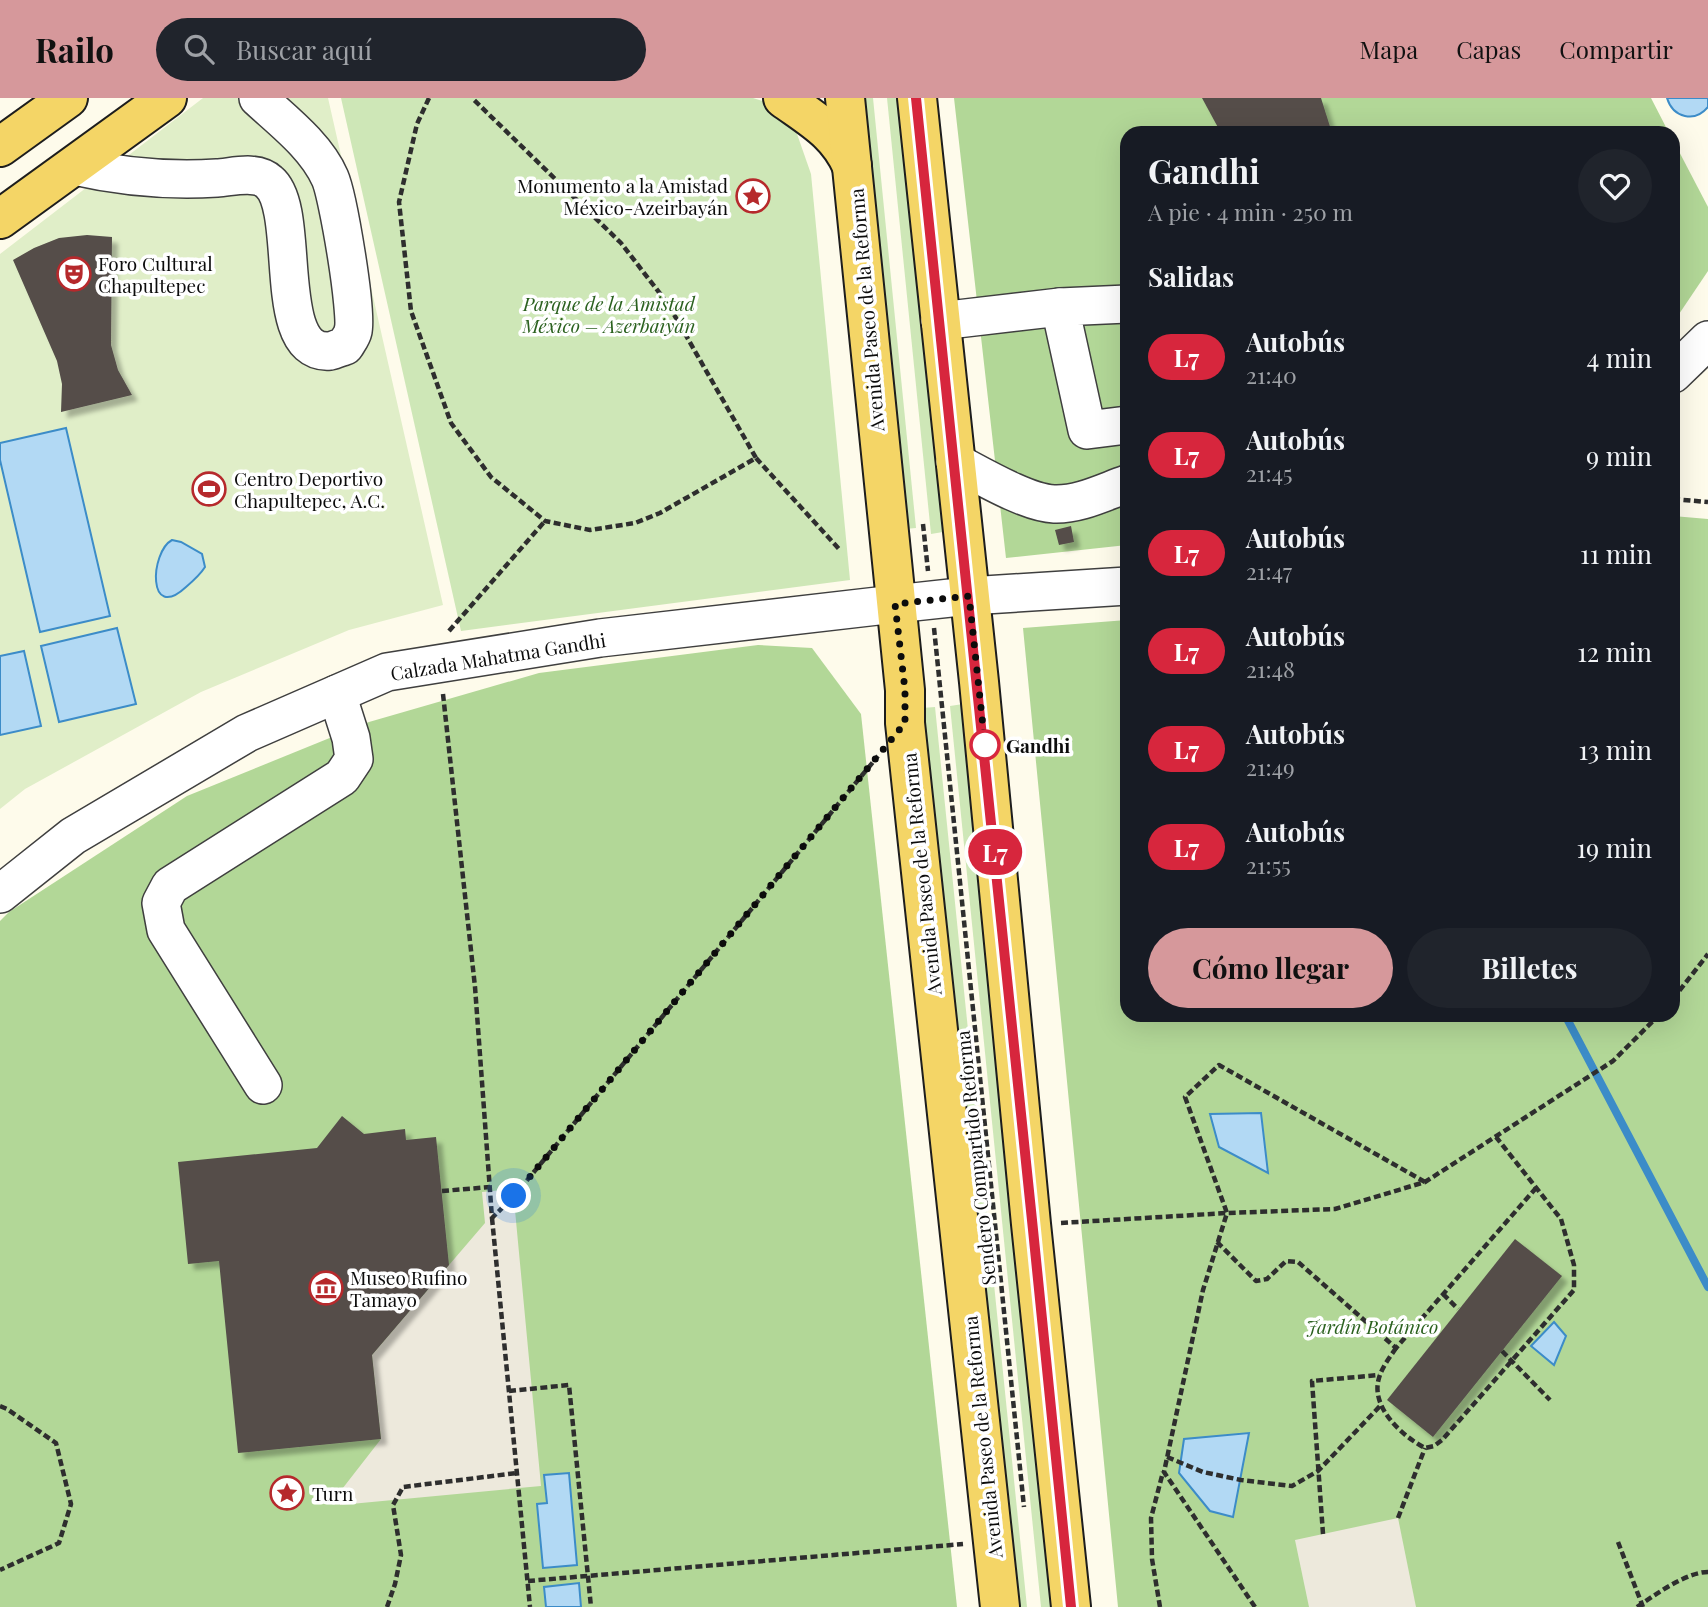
<!DOCTYPE html>
<html lang="es">
<meta charset="utf-8">
<style>
body{margin:0;font-family:"Playfair Display",serif;background:#20242c;color:#f1f3f6;height:100vh;display:flex;flex-direction:column;font-size:26px;white-space:nowrap}
*{box-sizing:border-box;margin:0}
p{font-size:23px;color:#9ea1a6}
.icon{flex:none;width:38px;height:38px;fill:none;stroke:currentColor;stroke-width:2;stroke-linecap:round;stroke-linejoin:round}
.map{position:relative;flex:1;overflow:hidden}
.drawer{position:absolute;left:1120px;top:28px;width:560px;height:896px;display:flex;flex-direction:column;background:#171b24;border-radius:21px;box-shadow:0 7px 28px #0002}
.drawer>*{flex:none}
.badge{padding:0 14px;border-radius:23px;font-size:24px;line-height:46px}
.you{position:absolute;width:35px;height:35px;margin:-18px;border:5px solid #fff;border-radius:50%;background:#1a73e8;box-shadow:0 0 0 10px #1a73e833}
.map>.badge{position:absolute;translate:-50% -50%;box-shadow:0 0 0 4px #fff}
h2{padding:0 28px;font-size:26px;line-height:63px}
.round{display:grid;place-items:center;flex:none;width:74px;height:74px;border-radius:37px;background:#20242c}
.headline{display:flex;align-items:center;justify-content:space-between;height:119px;padding:0 28px}
h1{font-size:33px;font-weight:700;line-height:52px}
.button{display:flex;gap:14px;margin-top:auto;padding:14px 28px}
.button a{flex:1;height:80px;border-radius:42px;background:#d6989b;color:#111;font-size:28px;font-weight:700;line-height:80px;text-align:center}
.button a+a{background:#20242c;color:#f1f3f6}
ul{padding:0;list-style:none}
li{display:flex;align-items:center;gap:21px;height:98px;padding:0 28px}
li div{flex:1}
li b{display:block;font-size:26px}
li em{font-style:normal}
li .badge{min-width:77px;font-weight:700;text-align:center}
header{display:flex;align-items:center;gap:42px;box-sizing:border-box;height:98px;padding:0 35px;background:#d6989b;color:#111}
header strong{font-size:33px}
nav{display:flex;gap:38px;margin-inline-start:auto;font-size:24px}
.search{width:490px;height:63px;background:#20242c;display:flex;align-items:center;gap:18px;box-sizing:border-box;padding:0 24px;border-radius:38px;color:#9ea1a6;font-size:26px}
.map>svg:first-child{display:block}
.green{fill:#cee7b7}
.forest{fill:#b2d797}
.pitch{fill:#e0eec8}
.plaza{fill:#ede9dc}
.water{fill:#b2d9f4;stroke:#3c8cc8;stroke-width:2}
.lines{fill:none;stroke-linecap:round;stroke-linejoin:round}
.stream{stroke:#3c8cc8;stroke-width:8}
.building{fill:#544d49;filter:url(#shadow)}
.minor-casing{stroke:#3f3f3f;stroke-width:40}
.major-casing{stroke:#1d1d1d;stroke-width:42}
.path{stroke:#2e2e2e;stroke-width:4.5;stroke-dasharray:7 3.5;stroke-linecap:butt}
.minor{stroke:#fff;stroke-width:37}
.major{stroke:#f4d566;stroke-width:38}
.line-casing{stroke:#fff;stroke-width:16}
.line{stroke:#d7263d;stroke-width:10}
.walk{stroke:#0c0c0c;stroke-width:7;stroke-dasharray:0 12.6}
.stop-dot{fill:#fff;stroke:#d7263d;stroke-width:3.5}
.labels{text-anchor:middle;dominant-baseline:central;stroke-width:7;stroke-linejoin:round;paint-order:stroke}
.poi-label{font-size:19px;fill:#0c0c0c;stroke:#fff;text-anchor:start}
.park-label{font-size:19px;font-style:italic;fill:#2b611f;stroke:#fff}
.street-label{font-size:19px;fill:#0c0c0c;stroke:#fff}
.stop-label{font-size:19px;font-weight:bold;fill:#0c0c0c;stroke:#fff;text-anchor:start}
</style>
<header>
<strong>Railo</strong>
<div class="search"><svg class="icon" aria-label="search" viewBox="0 0 24 24"><circle cx="10" cy="10" r="6"/><path d="M15 15l6 6"/></svg>Buscar aquí</div>
<nav><a>Mapa</a><a>Capas</a><a>Compartir</a></nav>
</header>
<div class="map">
<svg width="1708" height="1509" viewBox="0 0 1708 1509">
<defs>
<filter id="shadow"><feDropShadow dx="6" dy="6" stdDeviation="2" flood-color="#0004"/></filter>
</defs>
<rect width="100%" height="100%" fill="#fefbeb"/>
<g class="green">
<path d="M341 0H753L775 7 796 33 811 76 850 482 461 533Z"/>
<path d="M862 0H873L916 430 905 431Z"/>
<path d="M887 0H899L943 434 931 436Z"/>
<path d="M963 606 1054 1509H1041L950 608Z"/>
<path d="M935 609 1027 1509H1015L922 610Z"/>
</g>
<g class="forest">
<path d="M954 0H1651L1669 35H1127V447L1006 460Z"/>
<path d="M1673 42 1708 109V173L1673 225Z"/>
<path d="M1673 418 1708 421V1509H1118L1023 530 1127 522V917H1673Z"/>
<path d="M758 547 812 550 861 616 957 1509H0V823L9 814 187 698 369 624 539 575Z"/>
</g>
<path class="pitch" d="M203 0H328L443 507 349 532 201 594 25 691 0 711V156Z"/>
<g class="plaza">
<path d="M513 1091 541 1388 340 1407 339 1395 381 1341 372 1257 485 1125 482 1094Z"/>
<path d="M1398 1420 1416 1509H1309L1295 1442Z"/>
</g>
<g class="water">
<path d="M1667 0H1708V9C1695 25 1673 20 1667 0Z"/>
<path d="M66 330 110 518 40 534 0 362V345Z"/>
<path d="M172 442 181 444 202 456 205 469C200 477 193 483 186 489 147 525 150 454 172 442Z"/>
<path d="M117 530 136 606 59 624 41 548Z"/>
<path d="M24 553 41 628 0 637V558Z"/>
<path d="M1261 1015 1268 1075 1219 1049 1210 1016Z"/>
<path d="M1554 1224 1566 1238 1554 1267 1531 1248Z"/>
<path d="M1249 1335 1233 1419 1210 1413 1179 1375 1184 1341Z"/>
<path d="M569 1375 577 1467 543 1470 537 1406 547 1405 544 1377Z"/>
<path d="M579 1485 581 1509H546L544 1489Z"/>
</g>
<g class="lines">
<path class="stream" d="M1565 917 1708 1189"/>
</g>
<g class="building">
<path d="M1202 0H1321L1332 35H1221Z"/>
<path d="M87 137 112 139 111 247 118 272 132 297 61 314 62 286 57 263 13 162 34 150 59 140Z"/>
<path d="M1071 428 1074 444 1059 447 1055 432Z"/>
<path d="M342 1018 364 1036 405 1031 406 1042 436 1039 449 1167 372 1257 381 1341 238 1355 219 1163 188 1166 178 1064 317 1050Z"/>
<path d="M1515 1141 1562 1178 1433 1339 1387 1302Z"/>
</g>
<g class="lines">
<defs>
<g id="minor">
<path d="M74 68C122 79 168 83 217 80 233 79 256 72 269 84 303 112 269 258 330 253 335 252 341 249 345 248 348 243 352 238 353 233 358 216 338 98 330 80 316 48 283 23 258 0"/>
<path d="M1127 206 1060 209 1087 332 1127 327"/>
<path d="M940 223 1060 209"/>
<path d="M1673 276 1708 242"/>
<path d="M955 364C980 377 1027 405 1054 406 1079 407 1104 394 1127 386"/>
<path d="M0 796 73 738 247 635 387 574 600 540 895 506 969 498 1127 488"/>
<path d="M263 987 166 832 161 805 170 788 342 679 354 661 351 640 337 596"/>
</g>
<g id="major">
<path d="M783 0C812 21 837 34 852 68"/>
<path d="M845 0 905 592V625L1000 1509"/>
<path d="M917 0 979 584 1031 1126 1071 1509"/>
<path d="M0 49 68 0"/>
<path d="M0 121 167 0"/>
</g>
</defs>
<use href="#minor" class="minor-casing"/>
<use href="#major" class="major-casing"/>
<g class="path">
<path d="M429 0 417 26 399 104 411 213 451 325 491 379 545 423 590 432 635 425 660 415 756 360 668 206 621 145 472 0"/>
<path d="M756 360 839 451"/>
<path d="M1673 401 1708 404"/>
<path d="M923 426 928 473"/>
<path d="M934 530 1024 1409"/>
<path d="M449 533 545 423"/>
<path d="M443 596 475 889 492 1120 514 1098 878 658"/>
<path d="M1673 901 1708 856"/>
<path d="M442 1093 490 1089"/>
<path d="M492 1120 530 1509"/>
<path d="M1061 1125 1227 1115 1335 1111 1425 1084 1613 963 1659 917"/>
<path d="M1217 1144 1256 1183 1267 1181 1286 1163 1298 1164 1396 1250 1536 1090"/>
<path d="M1443 1196 1458 1211"/>
<path d="M1396 1250C1390 1259 1382 1269 1379 1280 1370 1309 1402 1338 1425 1350L1434 1348 1442 1342 1574 1192V1167L1561 1121 1496 1039"/>
<path d="M1502 1253 1550 1302"/>
<path d="M509 1293 569 1287 591 1509"/>
<path d="M0 1308 7 1311 56 1345 71 1406 59 1445 0 1472"/>
<path d="M1167 1359 1203 1374 1241 1382 1292 1388 1318 1373 1381 1307"/>
<path d="M1398 1420 1425 1350"/>
<path d="M1323 1436 1312 1283 1379 1277"/>
<path d="M1618 1444 1643 1509"/>
<path d="M528 1483 963 1446"/>
<path d="M387 1509 395 1486 401 1457 393 1407 403 1389 517 1375"/>
<path d="M1160 1509 1152 1461 1151 1420 1163 1374"/>
<path d="M1255 1509 1164 1374 1203 1192 1227 1115 1185 999 1219 967 1425 1084"/>
<path d="M1637 1509C1655 1497 1686 1474 1708 1474"/>
</g>
<use href="#minor" class="minor"/>
<use href="#major" class="major"/>
</g>
<g class="lines">
<defs>
<path id="line" d="M916 0C971 503 1020 1006 1071 1509"/>
</defs>
<use href="#line" class="line-casing"/>
<use href="#line" class="line"/>
<path class="walk" d="M514 1098 905 625V592L895 506 969 498 985 647"/>
</g>
<defs>
<symbol id="sight-ring" viewBox="-11 -11 22 22"><circle r="9.5" fill="#fff" stroke="#b6292c" stroke-width="1.5"/><path d="M0-6L1.8-2.2L6-1.7L2.9 1.2L3.7 5.4L0 3.3L-3.7 5.4L-2.9 1.2L-6-1.7L-1.8-2.2Z" fill="#b6292c"/></symbol>
<symbol id="theatre-ring" viewBox="-11 -11 22 22"><circle r="9.5" fill="#fff" stroke="#b6292c" stroke-width="1.5"/><path d="M-5-5.5Q0-4 5-5.5V0Q5 5 0 6Q-5 5-5 0ZM-3.3-2.5H-1v1.5H-3.3ZM1-2.5H3.3v1.5H1ZM-2.8 1Q0 5.5 2.8 1Z" fill="#b6292c"/></symbol>
<symbol id="stadium-ring" viewBox="-11 -11 22 22"><circle r="9.5" fill="#fff" stroke="#b6292c" stroke-width="1.5"/><path d="M0-5a6.5 5 0 1 0 0 10a6.5 5 0 1 0 0-10ZM-3.5-1.8h7v3.6h-7Z" fill="#b6292c"/></symbol>
<symbol id="museum-ring" viewBox="-11 -11 22 22"><circle r="9.5" fill="#fff" stroke="#b6292c" stroke-width="1.5"/><path d="M0-6L6-3V-2H-6V-3ZM-5-1h2V3h-2ZM-1-1h2V3h-2ZM3-1h2V3H3ZM-6 4H6V6H-6Z" fill="#b6292c"/></symbol>
</defs>
<g fill-rule="evenodd">
<use href="#sight-ring" x="734" y="79" width="38" height="38"/>
<use href="#theatre-ring" x="55" y="157" width="38" height="38"/>
<use href="#stadium-ring" x="190" y="372" width="38" height="38"/>
<use href="#museum-ring" x="307" y="1171" width="38" height="38"/>
<use href="#sight-ring" x="268" y="1376" width="38" height="38"/>
</g>
<circle class="stop-dot" cx="985" cy="647" r="14"/>
<g class="labels">
<g class="poi-label">
<text x="728" y="87" text-anchor="end">Monumento a la Amistad<tspan x="728" dy="22">México-Azeirbayán</tspan></text>
<text x="98" y="165">Foro Cultural<tspan x="98" dy="22">Chapultepec</tspan></text>
<text x="234" y="380">Centro Deportivo<tspan x="234" dy="22">Chapultepec, A.C.</tspan></text>
<text x="350" y="1179">Museo Rufino<tspan x="350" dy="22">Tamayo</tspan></text>
<text x="312" y="1395">Turn</text>
</g>
<g class="park-label">
<text x="609" y="205">Parque de la Amistad<tspan x="609" dy="22">México – Azerbaiyán</tspan></text>
<text x="1372" y="1228">Jardín Botánico</text>
</g>
<g class="street-label">
<text transform="translate(866 212) rotate(-95)">Avenida Paseo de la Reforma</text>
<text transform="translate(498 558) rotate(-9)">Calzada Mahatma Gandhi</text>
<text transform="translate(921 776) rotate(-96)">Avenida Paseo de la Reforma</text>
<text transform="translate(975 1060) rotate(-96)">Sendero Compartido Reforma</text>
<text transform="translate(982 1339) rotate(-96)">Avenida Paseo de la Reforma</text>
</g>
<g class="stop-label">
<text x="1006" y="647">Gandhi</text>
</g>
</g>
</svg>
<div class="you" style="left:514px;top:1098px"></div>
<b class="badge" style="left:995px;top:754px;background:#d7263d;color:#fff">L7</b>
<section class="drawer">
<div class="headline"><div><h1>Gandhi</h1><p>A pie · 4 min · 250 m</p></div><a class="round"><svg class="icon" aria-label="heart" viewBox="0 0 24 24"><path d="M12 20l-8-8c-3-5 5-10 8-4 3-6 11-1 8 4z"/></svg></a></div>
<h2>Salidas</h2>
<ul>
<li><span class="badge" style="background:#d7263d;color:#fff">L7</span><div><b>Autobús</b><p>21:40</p></div><em>4 min</em></li>
<li><span class="badge" style="background:#d7263d;color:#fff">L7</span><div><b>Autobús</b><p>21:45</p></div><em>9 min</em></li>
<li><span class="badge" style="background:#d7263d;color:#fff">L7</span><div><b>Autobús</b><p>21:47</p></div><em>11 min</em></li>
<li><span class="badge" style="background:#d7263d;color:#fff">L7</span><div><b>Autobús</b><p>21:48</p></div><em>12 min</em></li>
<li><span class="badge" style="background:#d7263d;color:#fff">L7</span><div><b>Autobús</b><p>21:49</p></div><em>13 min</em></li>
<li><span class="badge" style="background:#d7263d;color:#fff">L7</span><div><b>Autobús</b><p>21:55</p></div><em>19 min</em></li>
</ul>
<div class="button"><a>Cómo llegar</a><a>Billetes</a></div>
</section>
</div>
